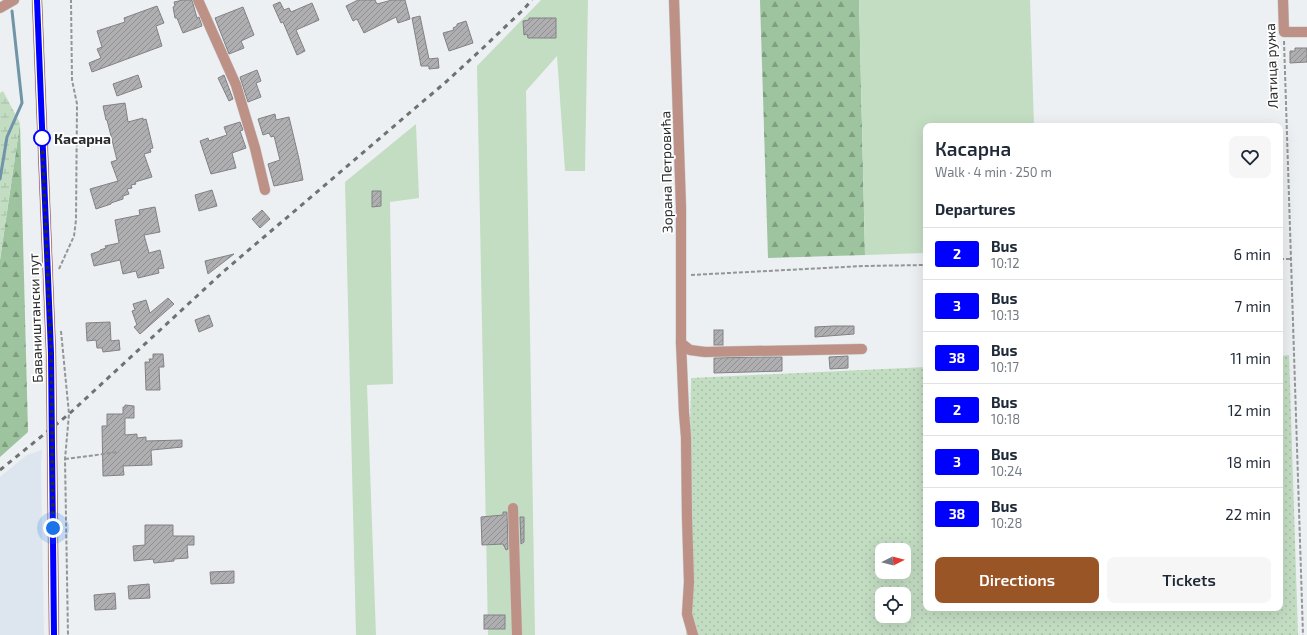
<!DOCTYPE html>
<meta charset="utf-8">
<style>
body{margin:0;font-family:"Exo 2",sans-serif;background:#f6f6f7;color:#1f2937;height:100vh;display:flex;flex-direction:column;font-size:15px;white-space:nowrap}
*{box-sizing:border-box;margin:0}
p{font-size:13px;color:#747a83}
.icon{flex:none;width:22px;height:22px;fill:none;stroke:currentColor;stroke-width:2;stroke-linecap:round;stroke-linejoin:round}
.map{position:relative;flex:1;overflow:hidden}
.details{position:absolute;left:923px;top:123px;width:360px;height:488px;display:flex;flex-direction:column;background:#fff;border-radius:8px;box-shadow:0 4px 16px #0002}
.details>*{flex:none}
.badge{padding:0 8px;border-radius:3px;font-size:14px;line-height:26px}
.needle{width:26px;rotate:84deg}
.fabs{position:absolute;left:875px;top:543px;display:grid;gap:8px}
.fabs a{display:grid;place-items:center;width:36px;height:36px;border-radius:8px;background:#fff;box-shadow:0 4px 16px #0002;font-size:20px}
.you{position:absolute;width:20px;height:20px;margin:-10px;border:3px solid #fff;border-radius:50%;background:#1a73e8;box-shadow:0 0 0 6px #1a73e833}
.map>.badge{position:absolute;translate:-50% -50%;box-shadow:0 0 0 2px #fff}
h2{padding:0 12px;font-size:15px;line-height:36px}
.round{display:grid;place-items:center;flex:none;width:42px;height:42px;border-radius:8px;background:#f6f6f7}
.summary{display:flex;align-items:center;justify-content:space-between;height:68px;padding:0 12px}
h1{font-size:19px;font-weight:600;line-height:30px}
.cta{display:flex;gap:8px;margin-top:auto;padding:8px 12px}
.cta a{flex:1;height:46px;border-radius:8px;background:#995526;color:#fff;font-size:16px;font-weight:600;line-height:46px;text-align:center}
.cta a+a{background:#f6f6f7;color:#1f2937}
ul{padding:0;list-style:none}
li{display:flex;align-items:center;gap:12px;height:52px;padding:0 12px;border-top:1px solid #e0e1e3}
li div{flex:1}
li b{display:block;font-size:15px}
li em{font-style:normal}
li .badge{min-width:44px;font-weight:700;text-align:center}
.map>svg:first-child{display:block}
.built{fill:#dde5ee}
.grass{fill:url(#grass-dots);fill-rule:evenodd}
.forest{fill:url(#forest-firs)}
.wetland{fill:url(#wetland-marsh)}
.garden{fill:#c3ddc3}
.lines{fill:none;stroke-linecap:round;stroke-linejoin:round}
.stream{stroke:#7094a8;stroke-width:3}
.building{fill:url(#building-hatch);stroke:#828185}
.minor-casing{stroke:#cacdcf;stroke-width:11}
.major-casing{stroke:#cacdcf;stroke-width:11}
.path{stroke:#939597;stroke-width:2;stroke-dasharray:4 2;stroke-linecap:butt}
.minor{stroke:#be9187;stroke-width:10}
.major{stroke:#8d4032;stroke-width:10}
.rail{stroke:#6f7172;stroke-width:3;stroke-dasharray:5 5;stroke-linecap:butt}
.line-casing{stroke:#fff;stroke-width:9}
.line{stroke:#00f;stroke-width:6}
.walk{stroke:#2b2c2d;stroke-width:4;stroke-dasharray:0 7.2}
.stop-dot{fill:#fff;stroke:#00f;stroke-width:2}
.labels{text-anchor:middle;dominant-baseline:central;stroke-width:3.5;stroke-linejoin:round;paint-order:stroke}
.street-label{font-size:14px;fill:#2b2c2d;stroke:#fff}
.stop-label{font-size:14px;font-weight:bold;fill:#2b2c2d;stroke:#fff;text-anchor:start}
</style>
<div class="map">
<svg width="1307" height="635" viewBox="0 0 1307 635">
<defs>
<pattern id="grass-dots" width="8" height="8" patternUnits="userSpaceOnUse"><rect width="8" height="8" fill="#c3ddc3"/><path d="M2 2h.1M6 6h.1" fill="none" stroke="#a8bea8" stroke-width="1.8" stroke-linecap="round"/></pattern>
<pattern id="forest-firs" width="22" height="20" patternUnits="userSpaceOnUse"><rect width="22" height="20" fill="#9dc49e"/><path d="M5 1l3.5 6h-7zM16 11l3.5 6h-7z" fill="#809f81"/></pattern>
<pattern id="wetland-marsh" width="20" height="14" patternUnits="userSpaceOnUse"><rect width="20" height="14" fill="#c3ddc3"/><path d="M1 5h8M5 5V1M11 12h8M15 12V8" fill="none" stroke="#a8bea8"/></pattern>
<pattern id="building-hatch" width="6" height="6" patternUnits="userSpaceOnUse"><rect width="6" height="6" fill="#afafb2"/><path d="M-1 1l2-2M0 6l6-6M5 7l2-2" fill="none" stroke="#8f8f91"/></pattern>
</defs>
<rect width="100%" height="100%" fill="#edf0f2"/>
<path class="built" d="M42 450 41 467 44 635H0V477L27 455Z"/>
<path class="grass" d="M1289 355 1298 635H686L691 378 926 367V608H1280V356ZM882 550H904V572H882ZM882 594H904V616H882Z"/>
<g class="forest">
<path d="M760 0H859L865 255 768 258Z"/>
<path d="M20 123 28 432 0 457V260Z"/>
</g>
<path class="wetland" d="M3 91 20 123 0 260V93Z"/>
<g class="garden">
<path d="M541 0H588L585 171H565L557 56 526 91 535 635H488L477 66Z"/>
<path d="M859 0H1030L1034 126H926V253L865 255Z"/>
<path d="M416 124 419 198 390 202 393 384 367 385 376 635H356L345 182Z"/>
</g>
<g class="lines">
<path class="stream" d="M0 179 7 137 22 103 12 11"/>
</g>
<g class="building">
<path d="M183 0H192L197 18 199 17 202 26 183 33 177 18H175L173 7 175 6 174 2Z"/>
<path d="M358 0H375L377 4 392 0H405L410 19 398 23 396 17 364 33 357 19 353 21 346 6Z"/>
<path d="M280 2 284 10 289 8 291 12 312 3 319 20 296 30 305 51 297 55 283 22 281 23 273 5Z"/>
<path d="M157 6 164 23 156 26 162 46 92 72 89 63 101 58 97 49 102 47 97 31 125 22 124 18Z"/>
<path d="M243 7 254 35 241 41 244 48 229 54 215 18Z"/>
<path d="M420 16 429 59 438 58 439 68 429 69V66H421L412 18Z"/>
<path d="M529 18H556V38H528L527 34 524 35 523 21 529 20Z"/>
<path d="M466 21 473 43 449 51 443 33 454 30 453 28 457 26V24Z"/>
<path d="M1295 48H1307V62L1290 63V51H1295Z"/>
<path d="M257 70 261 81 256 83 261 97 248 102 240 77Z"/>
<path d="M138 75 142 87 117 96 113 84Z"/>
<path d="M224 75 233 99 229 101 218 78Z"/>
<path d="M125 103 128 122 143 118V120L146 119 153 148 150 149 151 152 144 154 152 177 135 182 136 184 131 185 132 188 127 189 129 194 123 196V199L111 203V204L96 209 90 189 118 181 111 162 117 160 107 120H106L103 106Z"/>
<path d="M275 114 276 120 289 117 299 159 303 180 274 186 268 164 280 160 274 136 271 137 269 133 263 135 258 119Z"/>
<path d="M240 122 243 130 240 131 246 148 232 153 236 168 211 174 200 141 208 138 209 141 227 135 224 127Z"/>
<path d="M212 190 217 206 199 211 195 195Z"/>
<path d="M372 191H381V206L372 207Z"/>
<path d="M155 207 160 232 144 235 149 253 160 250 164 268 158 269 159 273 138 278 136 271 123 274 120 260 94 266 91 254 100 251V250L106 248 105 246 119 243 115 220 140 215 139 210Z"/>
<path d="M262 210 270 219 260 228 252 219Z"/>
<path d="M234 254 208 274 205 261Z"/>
<path d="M168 298 174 304 140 334 134 327 137 325 132 311 135 310 133 304 146 300 150 313Z"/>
<path d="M209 315 213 326 199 332 195 320Z"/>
<path d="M110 322 111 341 119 340 120 350 103 352 102 348H97L96 340 87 341 86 323Z"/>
<path d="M834 326H854V334L815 337V327Z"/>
<rect x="714" y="330" width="9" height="15"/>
<path d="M153 354H163L164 367H159L160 390H146L145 362H150L149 359H153Z"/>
<path d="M848 356V368L830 369 829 357Z"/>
<path d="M764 357H782V371L714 373V358Z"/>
<path d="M125 405 134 406V418H125V435L137 434V438L146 437V441L182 440V447L152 450 151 451 152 465 123 466 124 475 103 476 102 426H107V414H123V407H125Z"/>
<path d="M503 512H507L508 549 506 550 503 544 482 545 481 517 503 515Z"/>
<path d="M520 517H524V542L521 544Z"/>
<path d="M145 525H173V536H194V545H187L188 558 174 559V561L154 563 153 559 134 561 133 546 145 545Z"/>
<path d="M234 571V583L211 584 210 572Z"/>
<path d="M149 584 150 598 129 599 128 586Z"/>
<path d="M115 593 116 609 95 610 94 595Z"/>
<rect x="484" y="615" width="21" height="14"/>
</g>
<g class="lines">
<defs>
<g id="minor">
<path d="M198 0 236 85 255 148 265 190"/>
<path d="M674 0 681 207V343L684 413 686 437 687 517 689 582 687 614 693 635"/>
<path d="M1283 0 1284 32H1307"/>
<path d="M0 8 14 0"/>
<path d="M681 343 690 350 705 352 862 349"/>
<path d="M513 508 517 635"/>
</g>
<path id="major" d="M37 0 51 353 54 635"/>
</defs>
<use href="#minor" class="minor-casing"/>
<use href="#major" class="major-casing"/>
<g class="path">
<path d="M1284 41 1303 635"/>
<path d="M1280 259H1291"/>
<path d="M59 269 74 236 76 220 77 104 72 80 71 0"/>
<path d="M691 275 863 266 926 265"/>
<path d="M61 331 69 414 65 459 68 635"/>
<path d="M65 459 119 452"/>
</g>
<use href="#minor" class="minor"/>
<use href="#major" class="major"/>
<path class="rail" d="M0 470 69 414 223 272 447 81 484 47 524 9 532 0"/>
</g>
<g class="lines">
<defs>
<path id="line" d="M37 0 51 353 54 635"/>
</defs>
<use href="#line" class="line-casing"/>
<use href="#line" class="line"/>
<path class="walk" d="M42 138 51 353 53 528"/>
</g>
<circle class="stop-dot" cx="42" cy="138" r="8"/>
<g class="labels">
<g class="street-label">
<text transform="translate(1271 66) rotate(-92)">Латица ружа</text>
<text transform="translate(666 172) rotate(-91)">Зорана Петровића</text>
<text transform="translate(35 318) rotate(-92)">Баваништански пут</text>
</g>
<g class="stop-label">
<text x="54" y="138">Касарна</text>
</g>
</g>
</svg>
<div class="fabs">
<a><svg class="needle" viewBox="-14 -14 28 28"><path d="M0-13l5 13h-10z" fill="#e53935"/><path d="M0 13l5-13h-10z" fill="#747a83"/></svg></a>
<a><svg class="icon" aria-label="locate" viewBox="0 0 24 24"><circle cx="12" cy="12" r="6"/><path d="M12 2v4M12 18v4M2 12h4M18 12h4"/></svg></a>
</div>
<div class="you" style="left:53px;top:528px"></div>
<section class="details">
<div class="summary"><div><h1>Касарна</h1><p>Walk · 4 min · 250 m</p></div><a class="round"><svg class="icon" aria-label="heart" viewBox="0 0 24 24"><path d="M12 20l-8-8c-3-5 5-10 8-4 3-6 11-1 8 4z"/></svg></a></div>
<h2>Departures</h2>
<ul>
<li><span class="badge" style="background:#00f;color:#fff">2</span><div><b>Bus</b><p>10:12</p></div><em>6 min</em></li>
<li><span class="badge" style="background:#00f;color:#fff">3</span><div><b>Bus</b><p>10:13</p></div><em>7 min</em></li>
<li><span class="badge" style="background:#00f;color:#fff">38</span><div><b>Bus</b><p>10:17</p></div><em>11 min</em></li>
<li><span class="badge" style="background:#00f;color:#fff">2</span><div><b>Bus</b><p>10:18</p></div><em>12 min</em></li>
<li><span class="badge" style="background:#00f;color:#fff">3</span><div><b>Bus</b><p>10:24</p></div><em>18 min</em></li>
<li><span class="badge" style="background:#00f;color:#fff">38</span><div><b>Bus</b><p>10:28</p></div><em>22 min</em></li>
</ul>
<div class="cta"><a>Directions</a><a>Tickets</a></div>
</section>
</div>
